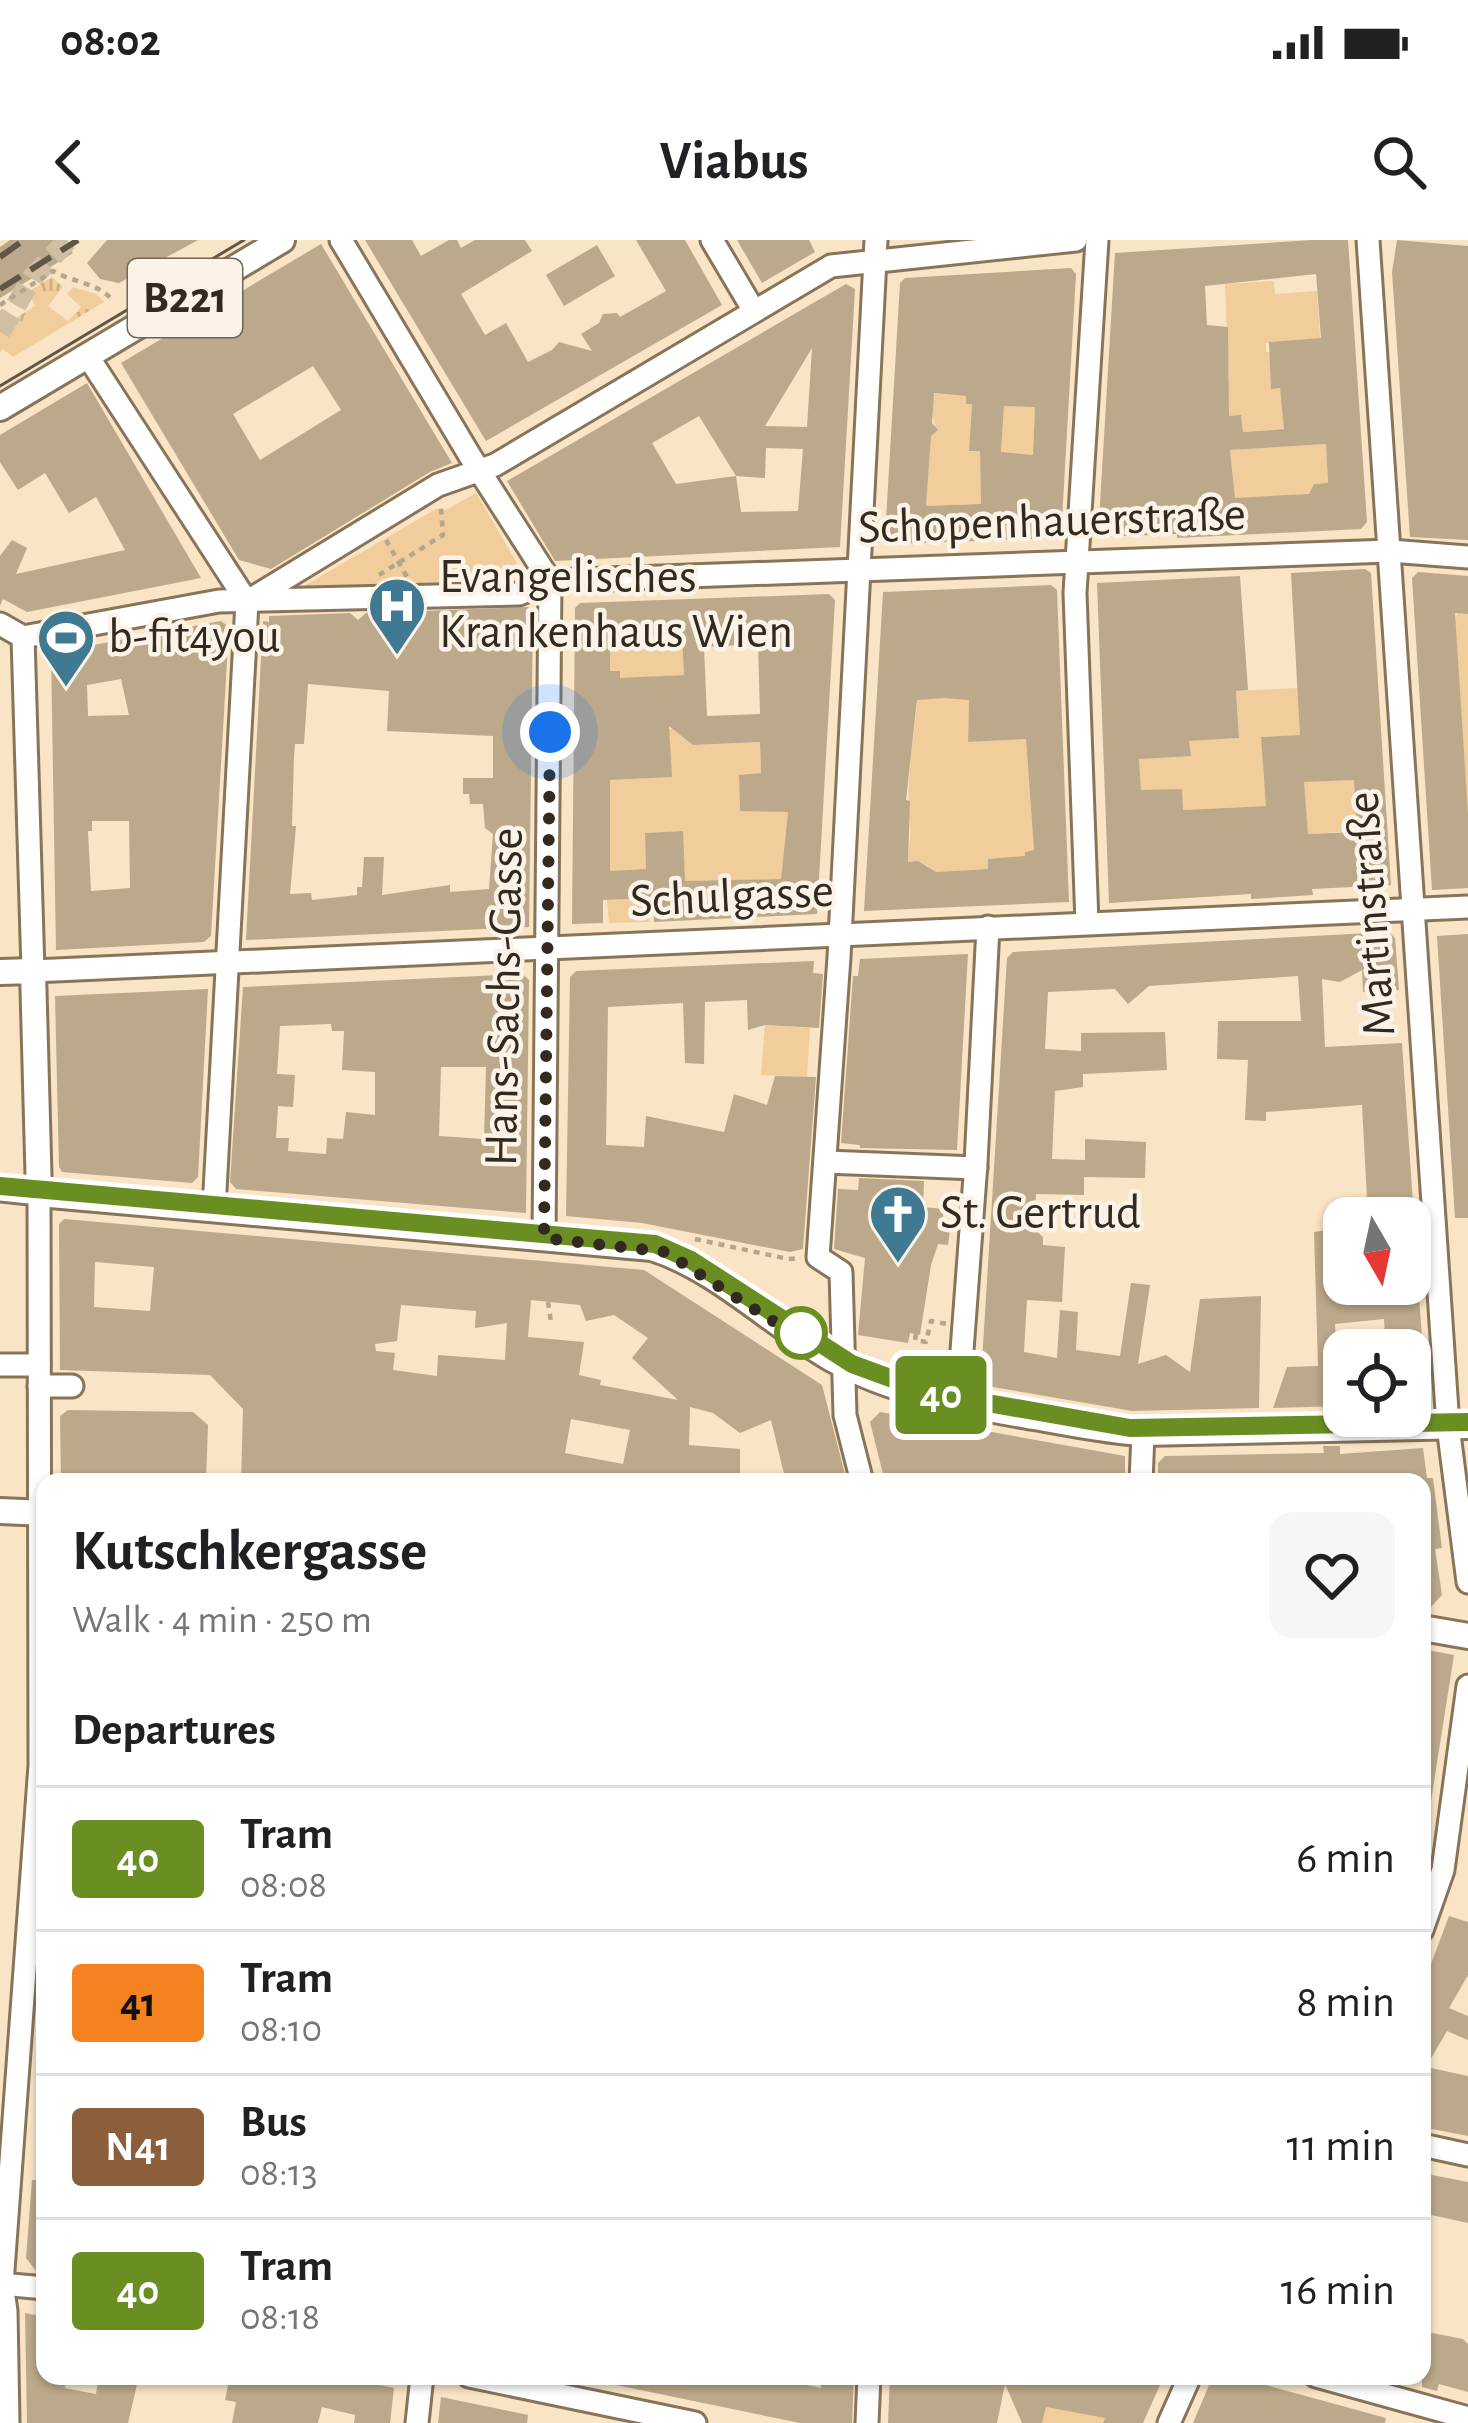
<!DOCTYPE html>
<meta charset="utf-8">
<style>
body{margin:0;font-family:"Alegreya Sans",sans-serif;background:#f6f6f6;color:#202124;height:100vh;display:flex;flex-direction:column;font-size:45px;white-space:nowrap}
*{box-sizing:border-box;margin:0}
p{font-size:39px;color:#757577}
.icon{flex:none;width:66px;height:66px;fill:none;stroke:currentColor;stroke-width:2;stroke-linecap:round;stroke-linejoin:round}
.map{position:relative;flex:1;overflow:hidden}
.details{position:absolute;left:36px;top:1233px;width:1395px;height:912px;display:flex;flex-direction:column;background:#fff;border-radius:24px;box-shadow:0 3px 9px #0004}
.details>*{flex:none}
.badge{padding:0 24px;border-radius:9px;font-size:42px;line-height:78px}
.needle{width:78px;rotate:171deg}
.tools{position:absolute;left:1323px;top:957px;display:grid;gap:24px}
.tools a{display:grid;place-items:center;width:108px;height:108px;border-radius:24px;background:#fff;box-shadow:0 3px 9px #0004;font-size:60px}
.you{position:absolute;width:60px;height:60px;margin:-30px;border:9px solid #fff;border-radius:50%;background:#1a73e8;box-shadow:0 0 0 18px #1a73e833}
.map>.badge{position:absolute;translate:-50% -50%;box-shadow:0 0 0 6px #fff}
h2{padding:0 36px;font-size:45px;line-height:108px}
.round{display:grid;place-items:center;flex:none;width:126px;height:126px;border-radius:24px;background:#f6f6f6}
.summary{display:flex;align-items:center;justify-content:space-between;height:204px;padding:0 36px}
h1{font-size:57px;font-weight:700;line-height:90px}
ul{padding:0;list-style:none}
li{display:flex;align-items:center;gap:36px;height:144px;padding:0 36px;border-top:3px solid #e0e0e0}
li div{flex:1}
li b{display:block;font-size:45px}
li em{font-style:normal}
li .badge{min-width:132px;font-weight:700;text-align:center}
.status{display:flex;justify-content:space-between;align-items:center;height:84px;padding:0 60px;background:#fff;direction:ltr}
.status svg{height:33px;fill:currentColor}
header{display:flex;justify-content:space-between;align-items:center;height:156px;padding:0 36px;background:#fff;font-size:54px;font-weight:700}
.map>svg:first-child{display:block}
.grass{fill:url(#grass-tufts)}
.green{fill:#f0cd9a;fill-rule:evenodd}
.building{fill:#bca88a;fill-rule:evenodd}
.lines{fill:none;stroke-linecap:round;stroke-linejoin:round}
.minor-tunnel{stroke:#d1bfa4;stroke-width:21;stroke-dasharray:21 10;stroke-linecap:butt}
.minor-casing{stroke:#887559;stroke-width:27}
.major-casing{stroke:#887559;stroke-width:30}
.path{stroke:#b5a58c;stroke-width:4.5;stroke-dasharray:6 6;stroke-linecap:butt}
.minor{stroke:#fff;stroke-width:21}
.major{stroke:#fff;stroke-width:24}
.tram{stroke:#615645;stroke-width:3}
.rail{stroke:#615645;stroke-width:6;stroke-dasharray:24 12;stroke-linecap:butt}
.line-casing{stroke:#fff;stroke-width:27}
.line{stroke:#6b8e23;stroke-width:18}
.walk{stroke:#322a1e;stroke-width:12;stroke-dasharray:0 21.6}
.stop-dot{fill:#fff;stroke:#6b8e23;stroke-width:6}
.labels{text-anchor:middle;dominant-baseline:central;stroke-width:9;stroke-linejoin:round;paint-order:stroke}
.shield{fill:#fbf3e7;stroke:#6e665a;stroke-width:3}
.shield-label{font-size:45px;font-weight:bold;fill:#322a1e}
.street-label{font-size:48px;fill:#322a1e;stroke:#fbf3e7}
.poi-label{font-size:48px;fill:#322a1e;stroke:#fbf3e7;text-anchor:start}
</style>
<div class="status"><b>08:02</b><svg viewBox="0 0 49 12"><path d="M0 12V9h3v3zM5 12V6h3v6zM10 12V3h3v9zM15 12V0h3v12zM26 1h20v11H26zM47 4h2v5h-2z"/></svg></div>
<header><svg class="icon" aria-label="back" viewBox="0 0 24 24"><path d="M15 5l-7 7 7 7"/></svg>Viabus<svg class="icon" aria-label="search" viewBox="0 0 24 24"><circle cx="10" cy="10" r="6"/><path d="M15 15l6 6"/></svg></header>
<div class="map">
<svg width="1468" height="2183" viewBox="0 0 1468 2183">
<defs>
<pattern id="grass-tufts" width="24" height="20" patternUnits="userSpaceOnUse" patternTransform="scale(3)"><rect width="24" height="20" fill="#f0cd9a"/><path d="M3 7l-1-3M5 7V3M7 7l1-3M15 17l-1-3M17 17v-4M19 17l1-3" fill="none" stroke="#ceb084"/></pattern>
</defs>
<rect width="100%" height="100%" fill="#f9e4c5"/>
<g class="grass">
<path d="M52 37 63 47 48 66 68 81 81 67 67 54 73 47 96 54 104 62 13 117 3 109 0 112V70L4 69 13 80 35 66 28 52Z"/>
<path d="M648 658 650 682 609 683 607 660Z"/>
</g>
<g class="green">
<path d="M1274 41 1275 54 1317 51 1322 126 1313 128 1314 145H1324L1325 166 1286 170 1288 188 1243 192 1241 176H1229L1228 171 1181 169 1183 138 1229 140 1225 44ZM1309 100 1310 112 1277 115 1276 111 1266 112V103ZM1303 131 1305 147 1311 146 1312 158 1282 162 1280 148H1271V140L1279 139V133Z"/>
<path d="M929 153 966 156V163L972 164 969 210 980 211 981 264 926 266 930 209 926 197 935 187Z"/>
<path d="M1004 166 1035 167 1033 215 1001 213Z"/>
<path d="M1326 204 1328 243 1314 244 1309 256 1235 258 1230 210Z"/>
<path d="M476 253 528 342 520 346 292 353 436 269 446 270Z"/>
<path d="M1458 373 1468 374V573L1455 378Z"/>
<path d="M704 395V407H683L684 435 650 437 620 478V432L610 431V397Z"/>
<path d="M1298 448 1344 493 1262 497 1264 543 1354 540 1357 591 1308 594 1305 564 1183 570 1181 549 1164 550 1143 587 1139 514 1190 515 1189 501 1239 498 1236 451Z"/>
<path d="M918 455 969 456 968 502 1026 499 1034 610 1025 612V625L989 619 988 629 936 632 929 630 928 625 910 632C905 614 912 603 910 585 905 536 914 504 918 455Z"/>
<path d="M687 488 688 501 693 505 760 502 761 533 739 536 740 570 788 572 781 639 685 641 682 591 646 593V629L610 631V540L671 537 669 489Z"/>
<path d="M765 785 810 788 807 837 761 835Z"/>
<path d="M1071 2136H1118L1109 2154 1115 2157 1103 2183H1042L1046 2167 1078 2172 1090 2140Z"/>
</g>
<g class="building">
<path d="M10 0H65L73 13 0 58V7Z"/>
<path d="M107 0H198L119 43 100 39 87 23Z"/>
<path d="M365 0H412L421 16 449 0H457L461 8 475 0H525L532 11 461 54 485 95 506 83 528 122 552 110 559 102 592 111 581 94 599 83 603 74 617 73 620 77 666 51 636 0H685L722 65 486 201Z"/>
<path d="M737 0H809L815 12 762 43Z"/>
<path d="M1312 0H1348L1367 282 1361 289 1177 298V294L1098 297 1115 13ZM1316 34 1321 98 1269 102 1271 149 1280 148 1284 189 1243 192 1241 175 1229 176 1228 87 1207 85 1205 46ZM1326 204 1328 243 1314 244 1309 254 1235 258 1230 210Z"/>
<path d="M1397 0 1468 6V300L1410 297 1392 32Z"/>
<path d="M321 4 452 223 430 232 271 329 239 320 121 123ZM313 126 341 170 260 220 233 174Z"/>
<path d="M597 5 615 36 564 66 546 35Z"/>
<path d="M1071 28 1076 34 1061 298 891 304 885 297 900 43 905 38ZM934 153 966 156V164H972L969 211H980L981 264 926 266 931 196 938 190 932 183ZM1004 166 1035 167 1033 215 1001 212Z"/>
<path d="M846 44 855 49 840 307 555 321 507 241ZM812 108 807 187 765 186ZM699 176 736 236 676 244 652 203ZM766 208 803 209 798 271 741 272 736 236 765 238Z"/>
<path d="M87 143 201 338 27 372 3 359 0 366V316L12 300 27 308 16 334 125 310 96 257 69 273 45 233 18 250 0 222V195Z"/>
<path d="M1365 329 1371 333 1391 645 1312 649 1313 655 1251 659V654L1109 663 1097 343 1240 336 1248 450 1236 451 1239 498 1189 501 1191 516 1139 519 1141 550 1182 549 1183 570 1266 566 1261 497 1300 495 1291 333ZM1354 540 1357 592 1308 594 1304 542Z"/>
<path d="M1418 332 1468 336V374L1455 373 1468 573V648L1432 650 1412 338Z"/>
<path d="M1051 345 1057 350 1069 662 864 671 883 352ZM944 458 969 460 968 502 1026 499 1034 610 1025 612V616L988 619V629L936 632 918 621 908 622 910 561 906 560 917 460Z"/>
<path d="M829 354 835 360 817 674 654 682 653 658 603 660V683L572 684 575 368 580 363ZM682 395 684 435 620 438V431H610V397ZM758 404 760 474 707 476 704 407ZM669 486 693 505 760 502 761 533 739 535 740 571 788 572 781 639 685 641 683 591 645 593 646 629 610 631V540L672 537Z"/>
<path d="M528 367 533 372 529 687 246 700 263 381 269 382V376L350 373 358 380 366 373ZM308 444 389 451 387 491 493 496V538H463V554H469L470 564H483L485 588 493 594 489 649 450 652V645L382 655 384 617H364L362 647H357V655L312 660 311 653 290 654 296 586H292L294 517 295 504H304Z"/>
<path d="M221 381 229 387 211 696 204 702 56 710 51 413ZM121 439 129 475 88 476 87 445ZM92 581H129L130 648 91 651 88 591H92Z"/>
<path d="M1389 692 1395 698 1399 750 1363 752 1362 730 1340 742 1322 739 1325 807 1402 803 1414 978H1368L1362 865 1266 872V881L1245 880 1248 820 1217 819 1218 781H1301L1298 736 1149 746 1128 764 1115 749 1048 752 1045 809 1081 811V793L1165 792 1167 830 1083 834V847L1055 851 1052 919 1085 920V899L1146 902 1145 938 1084 937V955L1036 954 1034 989 1043 997V1005L1065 1007 1062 1062 1027 1060 1024 1112 1057 1118 1060 1070 1078 1072 1076 1110 1120 1116 1131 1043 1150 1045 1138 1124 1166 1115 1190 1132 1200 1059 1261 1056 1259 1168 1132 1171 987 1146 981 1138 1007 718 1013 712Z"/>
<path d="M1468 694V978H1455L1437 696Z"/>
<path d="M968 714 957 910 860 908V905L841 903 853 736H858L860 719Z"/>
<path d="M814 721 813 733 823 734 819 788 765 785 748 790 747 760 705 762 704 824 685 823 683 763 608 767 606 905 644 907 646 876 724 892 734 854 767 865 775 836 816 837 803 1009 790 1012 642 983 566 976 570 737 576 731Z"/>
<path d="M523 734 529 740 526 973 236 949 230 942 243 747ZM331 784 332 791H344L342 830 375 832V875L346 872 343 899 327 898 326 914 288 911 289 898H276L278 866 293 867 295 835 277 834 280 786ZM441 827H486L484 899 439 896Z"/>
<path d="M208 749 198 937 192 943 62 932 59 927 55 756Z"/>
<path d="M859 938 924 941 923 967 944 969 942 981 951 982 948 1005 938 1004 931 1025 920 1095 910 1093 908 1103 858 1095 865 1018 834 1009 838 949 858 950Z"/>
<path d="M64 979 644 1030 822 1145 847 1242H786L771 1180 740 1193 713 1173 690 1167 689 1205 740 1209V1242H241L243 1169 210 1135 60 1130 59 984ZM95 1022 154 1027 150 1071 94 1067ZM531 1060 580 1065 586 1081 614 1075 648 1098 632 1118 678 1160 600 1145 601 1140 579 1135 584 1102 528 1097ZM401 1065 476 1071 475 1088 507 1083 505 1120 438 1115 437 1136 393 1130 395 1113 376 1111 375 1104 397 1101ZM571 1179 630 1190 623 1224 565 1213Z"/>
<path d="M1333 989V1025L1344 1024V1044H1418L1423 1110H1386L1384 1079 1335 1084 1337 1130 1344 1129V1166L1273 1168 1287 1127 1318 1126 1314 992Z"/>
<path d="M1423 1110 1426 1161 1410 1160V1111Z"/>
<path d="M68 1170 193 1172 208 1185 206 1242H61L60 1176Z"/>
<path d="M880 1172 1125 1216V1242H1054L1014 1236 1012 1242H885L870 1182Z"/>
<path d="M1323 1206H1340V1214L1423 1208 1427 1238H1433L1442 1308 1435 1309 1442 1355 1426 1372H1422V1242H1158V1223L1165 1216 1324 1213Z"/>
<path d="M1422 1409 1454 1415 1431 1561 1422 1560Z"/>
<path d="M1449 1676 1468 1682V1735L1449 1768 1468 1776V1800L1447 1791 1426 1827 1468 1836V1896L1422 1887V1748Z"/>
<path d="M1422 1933 1468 1942V1983L1422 1973Z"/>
<path d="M32 1940H45V2033L37 2032 26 2018Z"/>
<path d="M25 2073 45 2077V2136H66L65 2148 96 2154 99 2136H139L128 2183H27Z"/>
<path d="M1422 2091 1463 2099 1468 2104V2152L1439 2144 1437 2151 1422 2147Z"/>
<path d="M230 2136H336L394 2148 390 2183H354L355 2175 322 2167 318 2183H232L236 2162 225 2160Z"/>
<path d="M612 2136H763L821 2148V2136H854L852 2183H800L611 2144Z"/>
<path d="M890 2136H1071L1114 2145 1118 2136H1164L1143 2183H1103L1105 2178 1046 2167 1042 2183H1022L1005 2144 997 2183H888Z"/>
<path d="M1213 2136H1233L1324 2161 1386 2178 1385 2183H1193Z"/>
<path d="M441 2157 528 2175 527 2183H438Z"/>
</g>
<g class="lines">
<path class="minor-tunnel" d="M0 92 33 37 68 0"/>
<defs>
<g id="minor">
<path d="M341 0 470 216 550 341 544 998"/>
<path d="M712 0 754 71"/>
<path d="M1368 0 1448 1186 1468 1342"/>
<path d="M87 115 247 362 214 969"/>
<path d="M248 361 438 245 495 225 831 26 1076 0"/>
<path d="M0 384 23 397 219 361 519 354 550 341 1390 311 1468 317"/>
<path d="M23 397 33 731 1468 667"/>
<path d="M1087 683 1075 353 1097 0"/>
<path d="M826 922 976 928"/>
<path d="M0 950 39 954 40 1525 2 2044 6 2071 8 2183"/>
<path d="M0 1125H39"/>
<path d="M39 1146H72"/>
<path d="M958 1164 976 923 988 687"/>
<path d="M862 1242 845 1175 841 1032 818 1017 839 717 876 0"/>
<path d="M1141 1242 1143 1193"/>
<path d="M1422 1690 1443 1630 1468 1446"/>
<path d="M1422 1905 1468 1915"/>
<path d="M0 2044 45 2048"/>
<path d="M469 2136 695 2183"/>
<path d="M1316 2136 1468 2178"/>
<path d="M417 2183 422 2136"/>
<path d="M867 2183 869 2136"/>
<path d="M1169 2183 1190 2136"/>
</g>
<g id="major">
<path d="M0 168 282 0"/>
<path d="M0 732 33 731 39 954 652 1008C718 1029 772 1085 832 1119 895 1154 964 1165 1034 1177 1070 1183 1106 1191 1143 1193L1468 1186"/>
<path d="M0 1271 45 1273"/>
<path d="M1422 1388 1468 1396"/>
</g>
</defs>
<use href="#minor" class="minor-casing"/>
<use href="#major" class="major-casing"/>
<g class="path">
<path d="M0 65 53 31C71 42 99 43 112 60"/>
<path d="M386 300 407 337"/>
<path d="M379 335 443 295 441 268"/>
<path d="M695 999 788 1019 801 1018"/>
<path d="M548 1062 551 1082"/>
<path d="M916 1094 915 1100 926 1102 931 1081 947 1084"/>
</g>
<use href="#minor" class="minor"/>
<use href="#major" class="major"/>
<g class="tram">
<path d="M0 146 244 0"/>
<path d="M0 945 655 1004 691 1020 852 1124 931 1153 1130 1188 1468 1182"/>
</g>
<g class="rail">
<path d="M0 17 24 0"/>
<path d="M0 49 78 0"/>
</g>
</g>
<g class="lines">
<defs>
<path id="line" d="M0 946 655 1004 691 1020 852 1124 931 1153 1130 1188 1468 1182"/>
</defs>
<use href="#line" class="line-casing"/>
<use href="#line" class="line"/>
<path class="walk" d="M550 492 544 998 665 1012 798 1097 801 1093"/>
</g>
<defs>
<symbol id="hospital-pin" viewBox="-11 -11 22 30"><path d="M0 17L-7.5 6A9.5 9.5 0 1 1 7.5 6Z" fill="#3f7a92" stroke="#fbf3e7"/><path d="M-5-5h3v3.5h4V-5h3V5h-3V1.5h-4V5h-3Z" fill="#fff"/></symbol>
<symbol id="stadium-pin" viewBox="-11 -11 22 30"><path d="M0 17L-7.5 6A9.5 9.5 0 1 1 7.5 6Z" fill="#3f7a92" stroke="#fbf3e7"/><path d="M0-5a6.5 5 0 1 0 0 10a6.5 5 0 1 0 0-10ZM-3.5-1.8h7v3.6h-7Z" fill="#fff"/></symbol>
<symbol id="church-pin" viewBox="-11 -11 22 30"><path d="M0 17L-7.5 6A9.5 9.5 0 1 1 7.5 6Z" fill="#3f7a92" stroke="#fbf3e7"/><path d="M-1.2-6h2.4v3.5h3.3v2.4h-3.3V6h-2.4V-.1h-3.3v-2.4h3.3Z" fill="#fff"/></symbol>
</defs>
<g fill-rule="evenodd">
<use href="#hospital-pin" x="364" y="333" width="66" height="90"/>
<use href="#stadium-pin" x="33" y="365" width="66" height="90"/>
<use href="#church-pin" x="865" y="941" width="66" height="90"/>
</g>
<circle class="stop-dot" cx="801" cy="1093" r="24"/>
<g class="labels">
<rect class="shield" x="128" y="19" width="114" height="78" rx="9"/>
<g class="shield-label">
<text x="185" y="58">B221</text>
</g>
<g class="street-label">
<text transform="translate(1052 282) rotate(-2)">Schopenhauerstraße</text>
<text transform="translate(732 657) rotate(-3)">Schulgasse</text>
<text transform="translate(1372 674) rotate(-94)">Martinstraße</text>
<text transform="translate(505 757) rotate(-89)">Hans-Sachs-Gasse</text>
</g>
<g class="poi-label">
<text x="439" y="338">Evangelisches<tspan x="439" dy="55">Krankenhaus Wien</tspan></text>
<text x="108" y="398">b-fit4you</text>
<text x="940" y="974">St. Gertrud</text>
</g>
</g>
</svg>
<div class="tools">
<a><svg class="needle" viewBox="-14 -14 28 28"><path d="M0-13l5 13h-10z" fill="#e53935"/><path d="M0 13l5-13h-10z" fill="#757577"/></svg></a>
<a><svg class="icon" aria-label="locate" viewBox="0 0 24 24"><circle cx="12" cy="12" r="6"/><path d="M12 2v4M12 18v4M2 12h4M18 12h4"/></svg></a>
</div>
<div class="you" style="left:550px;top:492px"></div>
<b class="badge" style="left:941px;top:1155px;background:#6b8e23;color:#fff">40</b>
<section class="details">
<div class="summary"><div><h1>Kutschkergasse</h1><p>Walk · 4 min · 250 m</p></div><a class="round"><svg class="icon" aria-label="heart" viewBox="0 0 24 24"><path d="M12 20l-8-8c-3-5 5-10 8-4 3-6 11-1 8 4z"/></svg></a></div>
<h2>Departures</h2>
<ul>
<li><span class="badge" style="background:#6b8e23;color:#fff">40</span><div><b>Tram</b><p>08:08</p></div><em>6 min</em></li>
<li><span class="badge" style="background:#f58220;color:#111">41</span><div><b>Tram</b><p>08:10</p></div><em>8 min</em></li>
<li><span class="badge" style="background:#8b5e3c;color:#fff">N41</span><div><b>Bus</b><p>08:13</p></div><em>11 min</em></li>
<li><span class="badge" style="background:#6b8e23;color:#fff">40</span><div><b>Tram</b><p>08:18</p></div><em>16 min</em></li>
</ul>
</section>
</div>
